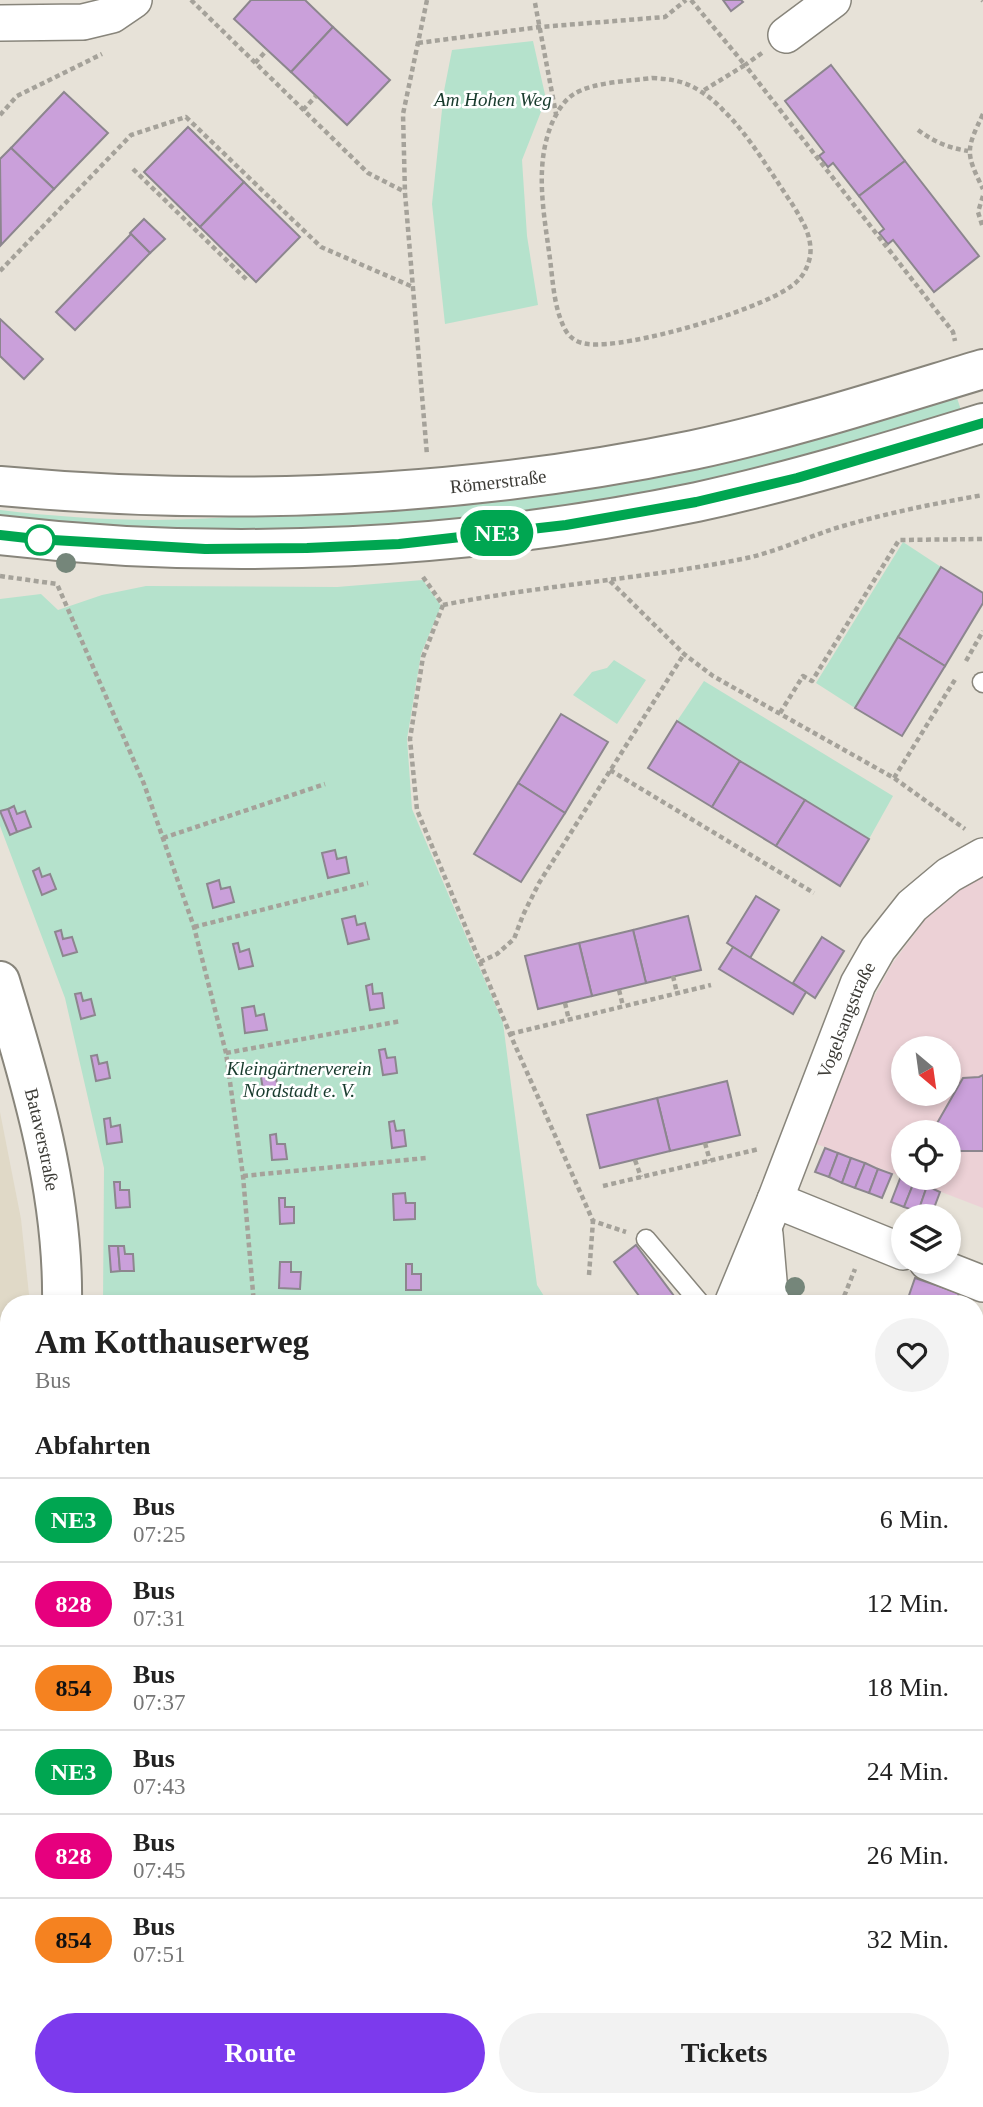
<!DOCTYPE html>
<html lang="de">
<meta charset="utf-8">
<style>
body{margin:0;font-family:Georgia,serif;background:#f2f2f2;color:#222;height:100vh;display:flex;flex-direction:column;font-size:26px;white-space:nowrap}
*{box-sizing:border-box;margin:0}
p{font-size:23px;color:#767676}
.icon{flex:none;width:38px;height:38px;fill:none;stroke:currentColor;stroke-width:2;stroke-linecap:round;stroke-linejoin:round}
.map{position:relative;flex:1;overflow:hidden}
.details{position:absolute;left:0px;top:1295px;width:984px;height:812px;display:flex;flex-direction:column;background:#fff;border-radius:28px 28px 0 0;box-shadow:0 4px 10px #0003}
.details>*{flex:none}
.badge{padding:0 14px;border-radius:23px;font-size:24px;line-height:46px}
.needle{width:46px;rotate:151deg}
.controls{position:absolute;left:891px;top:1036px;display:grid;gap:14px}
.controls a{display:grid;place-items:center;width:70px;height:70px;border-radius:50%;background:#fff;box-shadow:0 4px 10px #0003;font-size:35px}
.map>.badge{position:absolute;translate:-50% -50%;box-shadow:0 0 0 4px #fff}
h2{padding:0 35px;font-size:26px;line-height:63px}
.round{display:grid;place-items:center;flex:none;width:74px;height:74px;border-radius:37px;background:#f2f2f2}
.headline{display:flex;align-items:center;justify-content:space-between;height:119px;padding:0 35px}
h1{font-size:33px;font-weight:800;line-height:52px}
.button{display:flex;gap:14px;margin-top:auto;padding:14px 35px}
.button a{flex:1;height:80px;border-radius:42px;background:#7c3aed;color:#fff;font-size:28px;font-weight:800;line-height:80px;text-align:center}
.button a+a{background:#f2f2f2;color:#222}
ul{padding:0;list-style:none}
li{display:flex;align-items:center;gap:21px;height:84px;padding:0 35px;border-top:2px solid #e0e0e0}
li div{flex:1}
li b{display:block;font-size:26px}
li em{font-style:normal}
li .badge{min-width:77px;font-weight:700;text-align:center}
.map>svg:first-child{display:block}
.built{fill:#e0d9c7}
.education{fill:#ecd1d6;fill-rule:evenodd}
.green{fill:#b5e2cc}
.building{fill:#caa0da;stroke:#8c868e;stroke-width:2}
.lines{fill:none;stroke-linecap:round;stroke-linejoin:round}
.lane-casing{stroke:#88857b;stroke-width:21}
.street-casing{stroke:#88857b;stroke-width:38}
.secondary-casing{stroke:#88857b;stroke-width:42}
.path{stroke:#a5a29a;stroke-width:4.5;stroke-dasharray:5 3.5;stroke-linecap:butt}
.lane{stroke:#fff;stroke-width:18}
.street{stroke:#fff;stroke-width:35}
.secondary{stroke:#fff;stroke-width:38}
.rail-casing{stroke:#797670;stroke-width:8}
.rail{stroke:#fff;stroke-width:5;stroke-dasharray:16;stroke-linecap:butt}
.tree{fill:#75867a}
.line-casing{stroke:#fff;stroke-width:16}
.line{stroke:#00a651;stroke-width:10}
.stop-dot{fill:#fff;stroke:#00a651;stroke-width:3.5}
.labels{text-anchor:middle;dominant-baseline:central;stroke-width:5;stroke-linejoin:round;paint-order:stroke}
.park-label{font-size:19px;font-style:italic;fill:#183b2d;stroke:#fff}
.street-label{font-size:19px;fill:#3d3c37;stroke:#fff}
</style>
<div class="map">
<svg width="983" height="2107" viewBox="0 0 983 2107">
<rect width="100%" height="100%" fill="#e7e2d8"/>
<g class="built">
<path d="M0 1112 21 1219 30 1304H9V1512L0 1553Z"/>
<path d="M0 1676 9 1678V1959L0 1956Z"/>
<path d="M975 1978 983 1980V2107H402L373 2098H975Z"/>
</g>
<path class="education" d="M983 873V1208L905 1178H948V1132H903V1177L814 1143 849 1051 869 1006 892 964 925 920 955 891ZM903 1048H948V1094H903Z"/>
<g class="green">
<path d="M533 41 546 99 522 160 527 236 538 305 445 324 432 204 444 91 452 50Z"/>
<path d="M956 395 962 413 814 457 661 492 455 521 278 532 177 529 0 520V510C91 521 181 524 272 513Z"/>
<path d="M903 542 941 567 855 708 816 683Z"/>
<path d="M423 580 441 606 421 654 407 739 412 809 503 1023 537 1285 549 1304H103L104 1168 65 998 0 826V599L41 594 58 610 102 595 146 586 337 587Z"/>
<path d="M614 660 646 680 617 724 573 695 592 672 607 668Z"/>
<path d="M704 681 893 796 869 839 677 721Z"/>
<path d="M975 1440 983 1443V1980L975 1978Z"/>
<path d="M0 1997 9 1999V2098H373L402 2107H0Z"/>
</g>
<g class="building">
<path d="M251 0H305L333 27 291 72 234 19Z"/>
<path d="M723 0H741L743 2 731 11Z"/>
<path d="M333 27 390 80 347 125 291 72Z"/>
<path d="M831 65 905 161 859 196 833 163 828 167 819 156 824 152 785 101Z"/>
<path d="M64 92 108 133 54 189 11 148Z"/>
<path d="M188 127 244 182 200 227 144 172Z"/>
<path d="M11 148 54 189 1 245 0 159Z"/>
<path d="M905 161 979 256 934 292 893 240 888 244 884 239 879 233 884 229 859 196Z"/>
<path d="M244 182 300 237 256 282 200 227Z"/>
<path d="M144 219 165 239 150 253 130 233Z"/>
<path d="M131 234 150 253 75 330 56 312Z"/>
<path d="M0 319 43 359 24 379 0 356Z"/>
<path d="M941 567 983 593V603L945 666 898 637Z"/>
<path d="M898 637 945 666 902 736 855 708Z"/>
<path d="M561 714 608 742 565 813 518 783Z"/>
<path d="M677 721 740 761 712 807 648 768Z"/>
<path d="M740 761 805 800 776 846 712 807Z"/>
<path d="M518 783 565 813 521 882 474 854Z"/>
<path d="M805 800 869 839 840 886 776 846Z"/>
<path d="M14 806 17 814 25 811 31 827 17 832 8 809Z"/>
<path d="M8 809 17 832 10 835 0 811Z"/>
<path d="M335 850 337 859 346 857 349 873 328 878 322 853Z"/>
<path d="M39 868 42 877 50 874 56 889 42 895 33 871Z"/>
<path d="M219 880 221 889 230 887 234 902 213 908 207 884Z"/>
<path d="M756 896 779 910 750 958 727 943Z"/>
<path d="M355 916 357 925 365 923 369 939 348 944 342 919Z"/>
<path d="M688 916 701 970 646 983 633 930Z"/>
<path d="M61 930 63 939 72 937 77 952 63 956 55 932Z"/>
<path d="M633 930 646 983 592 996 579 943Z"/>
<path d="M822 937 844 951 815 998 793 983Z"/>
<path d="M238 943 240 952 249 949 253 966 239 969 233 944Z"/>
<path d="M579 943 592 996 538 1009 525 956Z"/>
<path d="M733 947 806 992 793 1014 719 969Z"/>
<path d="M372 984 373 994 382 993 384 1008 370 1010 366 986Z"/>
<path d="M81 993 83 1001 91 999 95 1015 81 1019 75 994Z"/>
<path d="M254 1006 256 1016 264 1014 267 1030 245 1033 242 1008Z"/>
<path d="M385 1049 387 1058 395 1057 397 1073 383 1075 379 1050Z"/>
<path d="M97 1055 99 1064 107 1062 110 1078 96 1081 91 1056Z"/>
<path d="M266 1070 267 1080 276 1078 279 1094 264 1096 260 1071Z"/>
<path d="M983 1075V1151H948V1132H932L963 1078 979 1077Z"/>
<path d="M727 1081 740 1135 670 1151 657 1098Z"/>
<path d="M657 1098 670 1151 600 1168 587 1115Z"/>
<path d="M110 1118 111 1127 120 1125 122 1142 107 1144 104 1119Z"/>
<path d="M394 1121 396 1131 404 1130 406 1146 392 1148 389 1122Z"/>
<path d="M276 1134 277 1144H285L287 1159 272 1160 270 1135Z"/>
<path d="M825 1148 838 1153 829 1177 815 1172Z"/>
<path d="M838 1153 851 1158 842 1183 829 1177Z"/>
<path d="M851 1158 865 1163 855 1188 842 1183Z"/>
<path d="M865 1163 878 1169 869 1193 855 1188Z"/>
<path d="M878 1169 892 1174 882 1198 869 1193Z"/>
<path d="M901 1176 914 1182 904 1207 891 1202Z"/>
<path d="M114 1182H120V1190H129L130 1207 116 1208Z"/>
<path d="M914 1182 927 1186 918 1212 904 1207Z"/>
<path d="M927 1186 940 1192 931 1216 918 1212Z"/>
<path d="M405 1193 406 1203H415V1219L394 1220 393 1194Z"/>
<path d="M279 1198H285V1207H294V1223L280 1224Z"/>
<path d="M636 1245 680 1304H645L614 1262Z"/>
<path d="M109 1246H118L120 1271 111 1272Z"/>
<path d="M118 1246H124L125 1254H133L134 1271H120Z"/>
<path d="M280 1262H291V1272H301L300 1289 279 1288Z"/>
<path d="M406 1264H412V1274H421V1290H406Z"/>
<path d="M915 1278 959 1293 955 1304H906Z"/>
</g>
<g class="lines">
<defs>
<g id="lane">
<path d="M982 682 983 683"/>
<path d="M646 1239 701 1304"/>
</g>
<g id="street">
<path d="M0 23 83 22 112 15 134 0"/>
<path d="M786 35 833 0"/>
<path d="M775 1200 903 1252"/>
<path d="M765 1234 771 1304"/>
<path d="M927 1262 983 1284"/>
<path id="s1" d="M732 1304 775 1200 858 984 878 949 912 906 949 875 983 856"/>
</g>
<g id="secondary">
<path id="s2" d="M0 486C231 507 466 497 693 450 791 429 887 398 983 369"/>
<path d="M0 535C231 562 469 549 697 502 793 481 889 452 983 423"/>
<path id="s3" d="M0 981C32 1085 64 1194 62 1304"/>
<path d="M0 1676 9 1641"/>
</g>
</defs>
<use href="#lane" class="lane-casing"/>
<use href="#street" class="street-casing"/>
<use href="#secondary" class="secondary-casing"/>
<g class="path">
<path d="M191 0 368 173 405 192"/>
<path d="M427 0 403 114 405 193 427 455"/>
<path d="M691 0 745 65 701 92"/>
<path d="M982 0 983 1"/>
<path d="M535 3 556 114"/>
<path d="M418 43 540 27 665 17 686 0"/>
<path d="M762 53 745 65 953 332 955 341"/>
<path d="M255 63 267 50"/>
<path d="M652 78C667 79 680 80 693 87 703 92 715 101 722 109 744 130 760 156 777 181 785 194 795 207 802 221 808 231 812 245 810 257 807 270 801 280 790 287 757 311 628 349 588 344 578 343 571 339 566 331 554 310 553 282 550 259 544 214 534 166 552 123 557 112 564 100 574 94 593 82 630 81 652 78Z"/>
<path d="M303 110 316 96"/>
<path d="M983 114C966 150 965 152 983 189"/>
<path d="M0 115 17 96 102 54"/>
<path d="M918 130C934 142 949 148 968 151"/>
<path d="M133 169 248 281"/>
<path d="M983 196 978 212 983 228"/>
<path d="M0 271 131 135 186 117 321 247 413 287"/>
<path d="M0 576 57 584 144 784 194 927 226 1053 243 1176 254 1304"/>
<path d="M423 577 443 605"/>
<path d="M610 581 684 654 713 676 894 778 965 829"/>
<path d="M443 605 423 657 410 739 417 810 510 1034 593 1221 626 1232"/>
<path d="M443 605C542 585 643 579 742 559 773 553 803 539 833 529 882 514 932 504 983 495"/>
<path d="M966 661 983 631"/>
<path d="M780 713 803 676 812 681 899 540 983 539"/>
<path d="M610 770 814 893"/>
<path d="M894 778 956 678"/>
<path d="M163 838 325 784"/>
<path d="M194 927 368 883"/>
<path d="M480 962 497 954 514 939 523 915 539 883 684 654"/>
<path d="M673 976 677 993"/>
<path d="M619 990 623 1006"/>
<path d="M565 1003 569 1020"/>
<path d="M510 1034 711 985"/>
<path d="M226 1053 401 1021"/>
<path d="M705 1143 710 1161"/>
<path d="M635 1160 641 1177"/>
<path d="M243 1176 426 1158"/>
<path d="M603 1186 759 1149"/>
<path d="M589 1275 593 1221"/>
<path d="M254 1302 429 1304"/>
<path d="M841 1304 855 1269"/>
<path d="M975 1595 983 1596"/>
<path d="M975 1739 983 1719"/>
<path d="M975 1801 983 1794"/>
<path d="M975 1913 983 1915"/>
</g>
<use href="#lane" class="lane"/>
<use href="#street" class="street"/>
<use href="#secondary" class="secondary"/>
<defs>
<g id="rail">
<path d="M0 1700 9 1702"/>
<path d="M0 1722 9 1725"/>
<path d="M0 1926 9 1929"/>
<path d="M0 1946 9 1948"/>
<path d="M0 1985 9 1987"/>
<path d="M975 1993 983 1995"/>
<path d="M975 2015 983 2018"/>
<path d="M427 2098 456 2107"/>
<path d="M514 2098 543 2107"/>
<path d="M582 2098 612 2107"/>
</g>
</defs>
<use href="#rail" class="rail-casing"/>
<use href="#rail" class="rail"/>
</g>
<g class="tree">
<circle cx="66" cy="563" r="10"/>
<circle cx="795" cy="1287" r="10"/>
</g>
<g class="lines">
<defs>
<path id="line" d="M0 535 36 539 205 549 307 548 399 544 566 525 696 502 797 478 983 423"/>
</defs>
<use href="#line" class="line-casing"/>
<use href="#line" class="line"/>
</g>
<circle class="stop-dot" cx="40" cy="540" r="14"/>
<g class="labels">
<g class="park-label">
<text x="493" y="99">Am Hohen Weg</text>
<text x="299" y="1068">Kleingärtnerverein<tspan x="299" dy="22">Nordstadt e. V.</tspan></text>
</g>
<g class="street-label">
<text stroke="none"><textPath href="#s2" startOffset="499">Römerstraße</textPath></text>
<text stroke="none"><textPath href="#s1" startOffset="306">Vogelsangstraße</textPath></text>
<text stroke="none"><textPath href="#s3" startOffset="164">Bataverstraße</textPath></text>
</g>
</g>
</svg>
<div class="controls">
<a><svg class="needle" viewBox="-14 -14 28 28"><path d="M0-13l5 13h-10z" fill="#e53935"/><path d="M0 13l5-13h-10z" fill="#767676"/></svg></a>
<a><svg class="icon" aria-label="locate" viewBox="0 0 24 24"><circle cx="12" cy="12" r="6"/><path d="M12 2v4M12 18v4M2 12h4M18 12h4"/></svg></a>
<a><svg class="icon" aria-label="layers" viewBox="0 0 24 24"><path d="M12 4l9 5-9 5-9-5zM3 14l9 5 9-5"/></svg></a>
</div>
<b class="badge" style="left:497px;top:533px;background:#00a651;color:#fff">NE3</b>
<section class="details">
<div class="headline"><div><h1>Am Kotthauserweg</h1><p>Bus</p></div><a class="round"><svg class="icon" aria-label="heart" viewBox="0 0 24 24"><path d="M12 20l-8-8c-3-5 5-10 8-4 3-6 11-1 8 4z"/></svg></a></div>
<h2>Abfahrten</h2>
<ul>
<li><span class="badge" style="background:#00a651;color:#fff">NE3</span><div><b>Bus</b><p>07:25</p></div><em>6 Min.</em></li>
<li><span class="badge" style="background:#e6007e;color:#fff">828</span><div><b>Bus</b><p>07:31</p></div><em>12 Min.</em></li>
<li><span class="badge" style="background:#f58220;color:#111">854</span><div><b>Bus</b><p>07:37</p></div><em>18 Min.</em></li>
<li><span class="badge" style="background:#00a651;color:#fff">NE3</span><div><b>Bus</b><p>07:43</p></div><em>24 Min.</em></li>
<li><span class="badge" style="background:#e6007e;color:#fff">828</span><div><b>Bus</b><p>07:45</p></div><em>26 Min.</em></li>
<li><span class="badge" style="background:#f58220;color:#111">854</span><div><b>Bus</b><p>07:51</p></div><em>32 Min.</em></li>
</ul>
<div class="button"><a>Route</a><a>Tickets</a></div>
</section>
</div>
